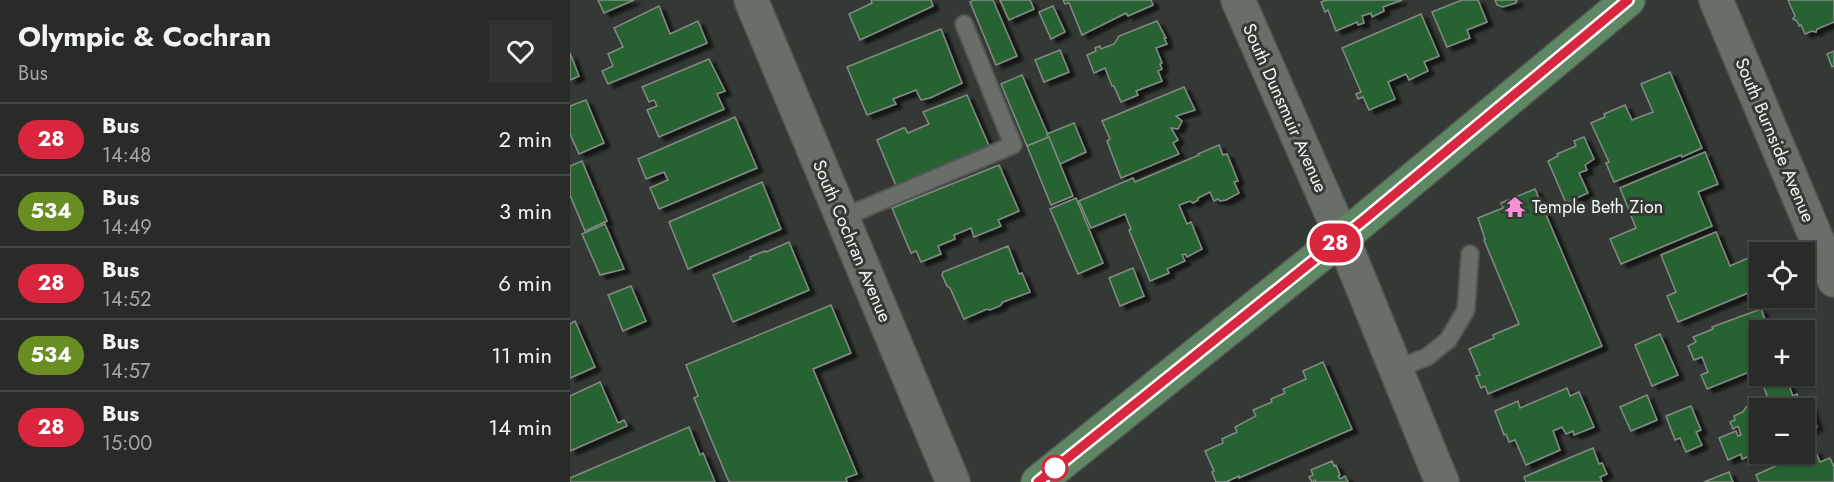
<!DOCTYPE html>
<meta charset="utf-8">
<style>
body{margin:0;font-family:Jost,sans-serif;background:#303330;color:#f1f3f6;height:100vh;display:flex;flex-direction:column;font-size:22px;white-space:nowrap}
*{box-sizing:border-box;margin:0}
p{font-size:20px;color:#a5a7a8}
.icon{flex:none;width:33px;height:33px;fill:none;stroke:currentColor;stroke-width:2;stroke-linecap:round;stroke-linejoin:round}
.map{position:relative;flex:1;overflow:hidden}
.drawer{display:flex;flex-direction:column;background:#282b28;width:570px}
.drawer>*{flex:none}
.badge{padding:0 12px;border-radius:20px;font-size:21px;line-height:39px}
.fabs{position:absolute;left:1179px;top:242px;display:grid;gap:12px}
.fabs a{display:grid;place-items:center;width:66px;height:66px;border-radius:0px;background:#282b28;box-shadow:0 2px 4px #0004,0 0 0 2px #444745;font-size:30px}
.map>.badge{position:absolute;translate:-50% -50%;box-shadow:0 0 0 3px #fff}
.round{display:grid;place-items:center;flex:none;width:63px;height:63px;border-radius:0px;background:#303330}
.head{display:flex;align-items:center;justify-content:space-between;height:102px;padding:0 18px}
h1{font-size:28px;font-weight:700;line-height:45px}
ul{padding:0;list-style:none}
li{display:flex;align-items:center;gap:18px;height:72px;padding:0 18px;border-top:2px solid #444745}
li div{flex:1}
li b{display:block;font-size:22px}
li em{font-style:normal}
li .badge{min-width:66px;font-weight:700;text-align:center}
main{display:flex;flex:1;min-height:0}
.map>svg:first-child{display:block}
.building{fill:#286232;stroke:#858a85;stroke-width:1.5;filter:url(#shadow)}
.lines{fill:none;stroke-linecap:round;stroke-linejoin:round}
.service-casing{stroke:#535753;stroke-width:20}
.minor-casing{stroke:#535753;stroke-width:36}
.primary-casing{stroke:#535753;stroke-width:36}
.service{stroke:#696e69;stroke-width:16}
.minor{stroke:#696e69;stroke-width:33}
.primary{stroke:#5d8863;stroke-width:33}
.line-casing{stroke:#fff;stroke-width:14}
.line{stroke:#d7263d;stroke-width:9}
.stop-dot{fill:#fff;stroke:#d7263d;stroke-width:3}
.labels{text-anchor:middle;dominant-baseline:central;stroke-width:6;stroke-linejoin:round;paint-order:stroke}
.street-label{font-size:18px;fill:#f1f4f1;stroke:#353935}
.poi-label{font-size:18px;fill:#f1f4f1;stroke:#353935;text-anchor:start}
</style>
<main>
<section class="drawer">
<div class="head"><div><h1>Olympic &amp; Cochran</h1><p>Bus</p></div><a class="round"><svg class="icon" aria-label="heart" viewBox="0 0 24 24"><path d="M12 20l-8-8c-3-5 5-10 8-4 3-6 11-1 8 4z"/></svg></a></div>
<ul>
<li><span class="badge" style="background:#d7263d;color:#fff">28</span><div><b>Bus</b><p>14:48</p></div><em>2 min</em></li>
<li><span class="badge" style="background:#6b8e23;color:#fff">534</span><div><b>Bus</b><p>14:49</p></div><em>3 min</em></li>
<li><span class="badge" style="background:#d7263d;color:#fff">28</span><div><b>Bus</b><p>14:52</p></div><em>6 min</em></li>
<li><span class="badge" style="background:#6b8e23;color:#fff">534</span><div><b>Bus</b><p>14:57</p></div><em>11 min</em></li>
<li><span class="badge" style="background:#d7263d;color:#fff">28</span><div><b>Bus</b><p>15:00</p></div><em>14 min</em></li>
</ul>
</section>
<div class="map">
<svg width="1264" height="482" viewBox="0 0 1264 482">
<defs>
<filter id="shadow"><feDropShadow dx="6" dy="4" stdDeviation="1.5" flood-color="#0009"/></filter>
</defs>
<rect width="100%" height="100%" fill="#353935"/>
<g class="building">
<path d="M28 0H64L34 13Z"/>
<path d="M301 0H361L363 6 290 40 279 14 302 3Z"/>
<path d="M405 0H423L447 56 426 65 400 2Z"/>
<path d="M430 0H460L464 9 439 20Z"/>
<path d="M493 0H581L583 5 558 16 556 13 512 35 499 3 495 4Z"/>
<path d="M757 0H832L813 7 814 11 802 17 801 13 792 16 794 23 788 25 787 22 766 31 758 10 755 12 751 2Z"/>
<path d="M892 0H908L917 22 897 30 900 38 877 47 862 12Z"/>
<path d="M925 0H947L946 3 933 7 927 5Z"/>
<path d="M1218 0H1264V22L1247 29 1246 32 1242 31 1235 34 1231 25 1229 26 1227 21 1223 19 1225 16Z"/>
<path d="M89 6 100 34 128 21 137 43 38 84 32 71 43 66 38 54 53 47 44 28Z"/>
<path d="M483 6 495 32 481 39 469 12Z"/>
<path d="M851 14 869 56 854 62 858 71 839 80 836 74 818 82 825 99 799 110 793 97 788 99 786 94 791 92 772 48Z"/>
<path d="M587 21 596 38H594L597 44 586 48 592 63 590 64 592 69 588 71 592 81 566 91 568 95 551 102 544 86H542L535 68 524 73 517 55 526 51 525 48 530 46 531 49 544 44 549 36Z"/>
<path d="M371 29 392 83 360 98 351 100 346 90 323 99 326 104 297 115 277 67Z"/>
<path d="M490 50 499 72 474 82 465 60Z"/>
<path d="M1264 51V66L1262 67 1257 54Z"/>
<path d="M0 53 9 76 0 80Z"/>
<path d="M139 59 155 91 147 94 154 109 89 137 77 110 87 106 84 100 79 102 72 87Z"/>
<path d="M1100 72 1132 148 1112 157 1111 155 1044 182 1036 163 1039 162 1021 123 1035 117 1034 114 1055 105 1062 120 1083 112 1071 84Z"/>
<path d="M452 75 479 137 457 146 431 84Z"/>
<path d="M614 87 625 110 606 116 612 121 608 129 601 128 608 140 603 143 609 154 551 178 537 141 540 139 532 121Z"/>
<path d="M397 95 420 148 327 188 307 140 333 128H335L338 133 359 124 353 112Z"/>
<path d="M16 100 34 143 9 154 0 134V106Z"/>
<path d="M165 117 187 168 89 209 80 188 98 180 94 172 76 179 68 159Z"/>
<path d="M504 123 516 152 490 164 477 134Z"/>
<path d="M479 137 503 196 481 205 457 146Z"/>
<path d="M1014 137 1024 159 1015 165 1017 170 1009 173 1018 193 996 203 978 161 988 156 987 154 1006 146 1004 141Z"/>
<path d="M649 145 653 155 657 154 668 181 664 182 669 193 656 200 650 201 648 199 644 201 640 192 628 198V200L623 203 620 201 609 205 617 224 621 222 632 249 617 257 615 254 612 255 615 261 597 269 599 273 580 281 559 230 561 229 555 214 521 228 509 201 563 178 565 182 629 155 628 154Z"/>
<path d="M1135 152 1148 184 1128 192 1142 226 1051 264 1040 239 1066 228 1050 188Z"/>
<path d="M12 161 37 221 15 231 0 195V166Z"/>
<path d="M429 165 449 211 428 220 431 226 404 237 401 228 384 235 385 239 368 246 371 254 351 262 346 251 341 253 322 208Z"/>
<path d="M192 182 211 229 118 269 99 222Z"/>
<path d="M965 189 1032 346 918 394 915 386 911 388 906 376 910 375 899 349 924 338 923 335 949 324 914 240 915 239 908 218 933 208 931 203Z"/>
<path d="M506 198 533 263 508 274 480 209Z"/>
<path d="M35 224 54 269 30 275 12 234Z"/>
<path d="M1146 232 1160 266 1178 258 1190 288 1108 322 1097 296 1106 292 1091 255Z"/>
<path d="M219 242 239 290 163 322 143 275 181 259 180 257 195 251 196 252Z"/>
<path d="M438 246 449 274 452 273 460 292 433 302 430 306 420 310 417 309 394 319 380 288 377 286 372 275 373 272Z"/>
<path d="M563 268 574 296 550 306 539 278Z"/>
<path d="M61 286 76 321 53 331 38 295Z"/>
<path d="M261 305 281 353 243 369 287 474 276 478 277 482H159L124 398 128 396 116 365Z"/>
<path d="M1191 309 1199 330H1190V371L1185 373 1184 370 1137 389 1131 375 1138 372 1132 357 1124 360 1118 346 1126 342 1123 337 1143 329 1142 327Z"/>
<path d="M5 321 25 367 0 378V324Z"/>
<path d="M1090 334 1108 375 1082 386 1065 345Z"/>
<path d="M753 362 782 429 669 478V476L656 482H646L642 472 644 471 635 451 653 443 652 439 667 432 665 427 686 416 683 410 702 402 701 399 715 393 713 389 736 379 733 371Z"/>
<path d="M1216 378 1223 396 1227 394 1232 408H1190V452L1172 459 1171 454 1158 460 1149 438 1166 431 1168 436 1171 435 1168 426 1163 429 1160 422 1165 420 1164 416 1173 412 1176 407 1182 404 1186 407 1199 401 1194 388Z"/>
<path d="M30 382 48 423 54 420 57 426 0 451V396Z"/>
<path d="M997 388 1000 396 1009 392 1024 427 1004 435 1003 431 996 434 992 427 983 431 990 450 956 465 945 440 939 442 936 434 934 435 925 411 948 401 950 408Z"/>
<path d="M1077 395 1087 420 1061 431 1050 407Z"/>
<path d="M1121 406 1131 430 1126 432 1132 445 1116 452 1110 438 1105 440 1096 416Z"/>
<path d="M1240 406 1247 427 1234 433V408Z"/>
<path d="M119 427 130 455 133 453 145 482H0V478Z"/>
<path d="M1023 448 1029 464 1032 463 1037 474 1030 477 1032 482H956L954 477Z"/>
<path d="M1245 450 1250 462 1260 458 1264 467V482H1189L1186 475 1210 464 1209 461 1219 457 1220 459 1222 458 1220 454 1235 453Z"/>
<path d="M762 461 764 466 766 465 770 475 768 476 770 479 775 476 778 482H746L745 480 742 482 739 477 743 475 741 470Z"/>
<path d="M1159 472 1163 482H1134Z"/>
</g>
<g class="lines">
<defs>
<g id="service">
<path d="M272 218 443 145 394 24"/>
<path d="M826 369 857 357 878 340 896 310 900 254"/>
</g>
<g id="minor">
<path d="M181 0 383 482"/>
<path d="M668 0 772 237 872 482"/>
<path d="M1146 0 1264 280"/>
</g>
<path id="primary" d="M468 482 795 219 1058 0"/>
</defs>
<use href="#service" class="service-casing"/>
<use href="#minor" class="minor-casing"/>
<use href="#primary" class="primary-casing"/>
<use href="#service" class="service"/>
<use href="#minor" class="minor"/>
<use href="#primary" class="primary"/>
</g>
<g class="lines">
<defs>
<path id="line" d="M468 482 795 219 1058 0"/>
</defs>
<use href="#line" class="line-casing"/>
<use href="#line" class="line"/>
</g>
<defs>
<symbol id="temple-bare" viewBox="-9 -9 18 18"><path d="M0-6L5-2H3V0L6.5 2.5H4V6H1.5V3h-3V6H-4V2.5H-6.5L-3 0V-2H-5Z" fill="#f391d5" stroke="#353935" stroke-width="2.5" paint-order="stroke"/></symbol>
</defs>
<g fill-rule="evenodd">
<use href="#temple-bare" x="930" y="192" width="30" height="30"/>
</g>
<circle class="stop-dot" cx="485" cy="468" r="12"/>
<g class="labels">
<g class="street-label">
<text transform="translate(715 108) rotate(66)">South Dunsmuir Avenue</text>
<text transform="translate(1205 140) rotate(67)">South Burnside Avenue</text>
<text transform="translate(282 241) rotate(67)">South Cochran Avenue</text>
</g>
<g class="poi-label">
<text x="962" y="207">Temple Beth Zion</text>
</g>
</g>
</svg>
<div class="fabs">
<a><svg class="icon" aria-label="locate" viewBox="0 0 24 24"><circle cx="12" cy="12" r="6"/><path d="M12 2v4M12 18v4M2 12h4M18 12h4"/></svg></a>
<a>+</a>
<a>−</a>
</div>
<b class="badge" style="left:765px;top:243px;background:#d7263d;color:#fff">28</b>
</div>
</main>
